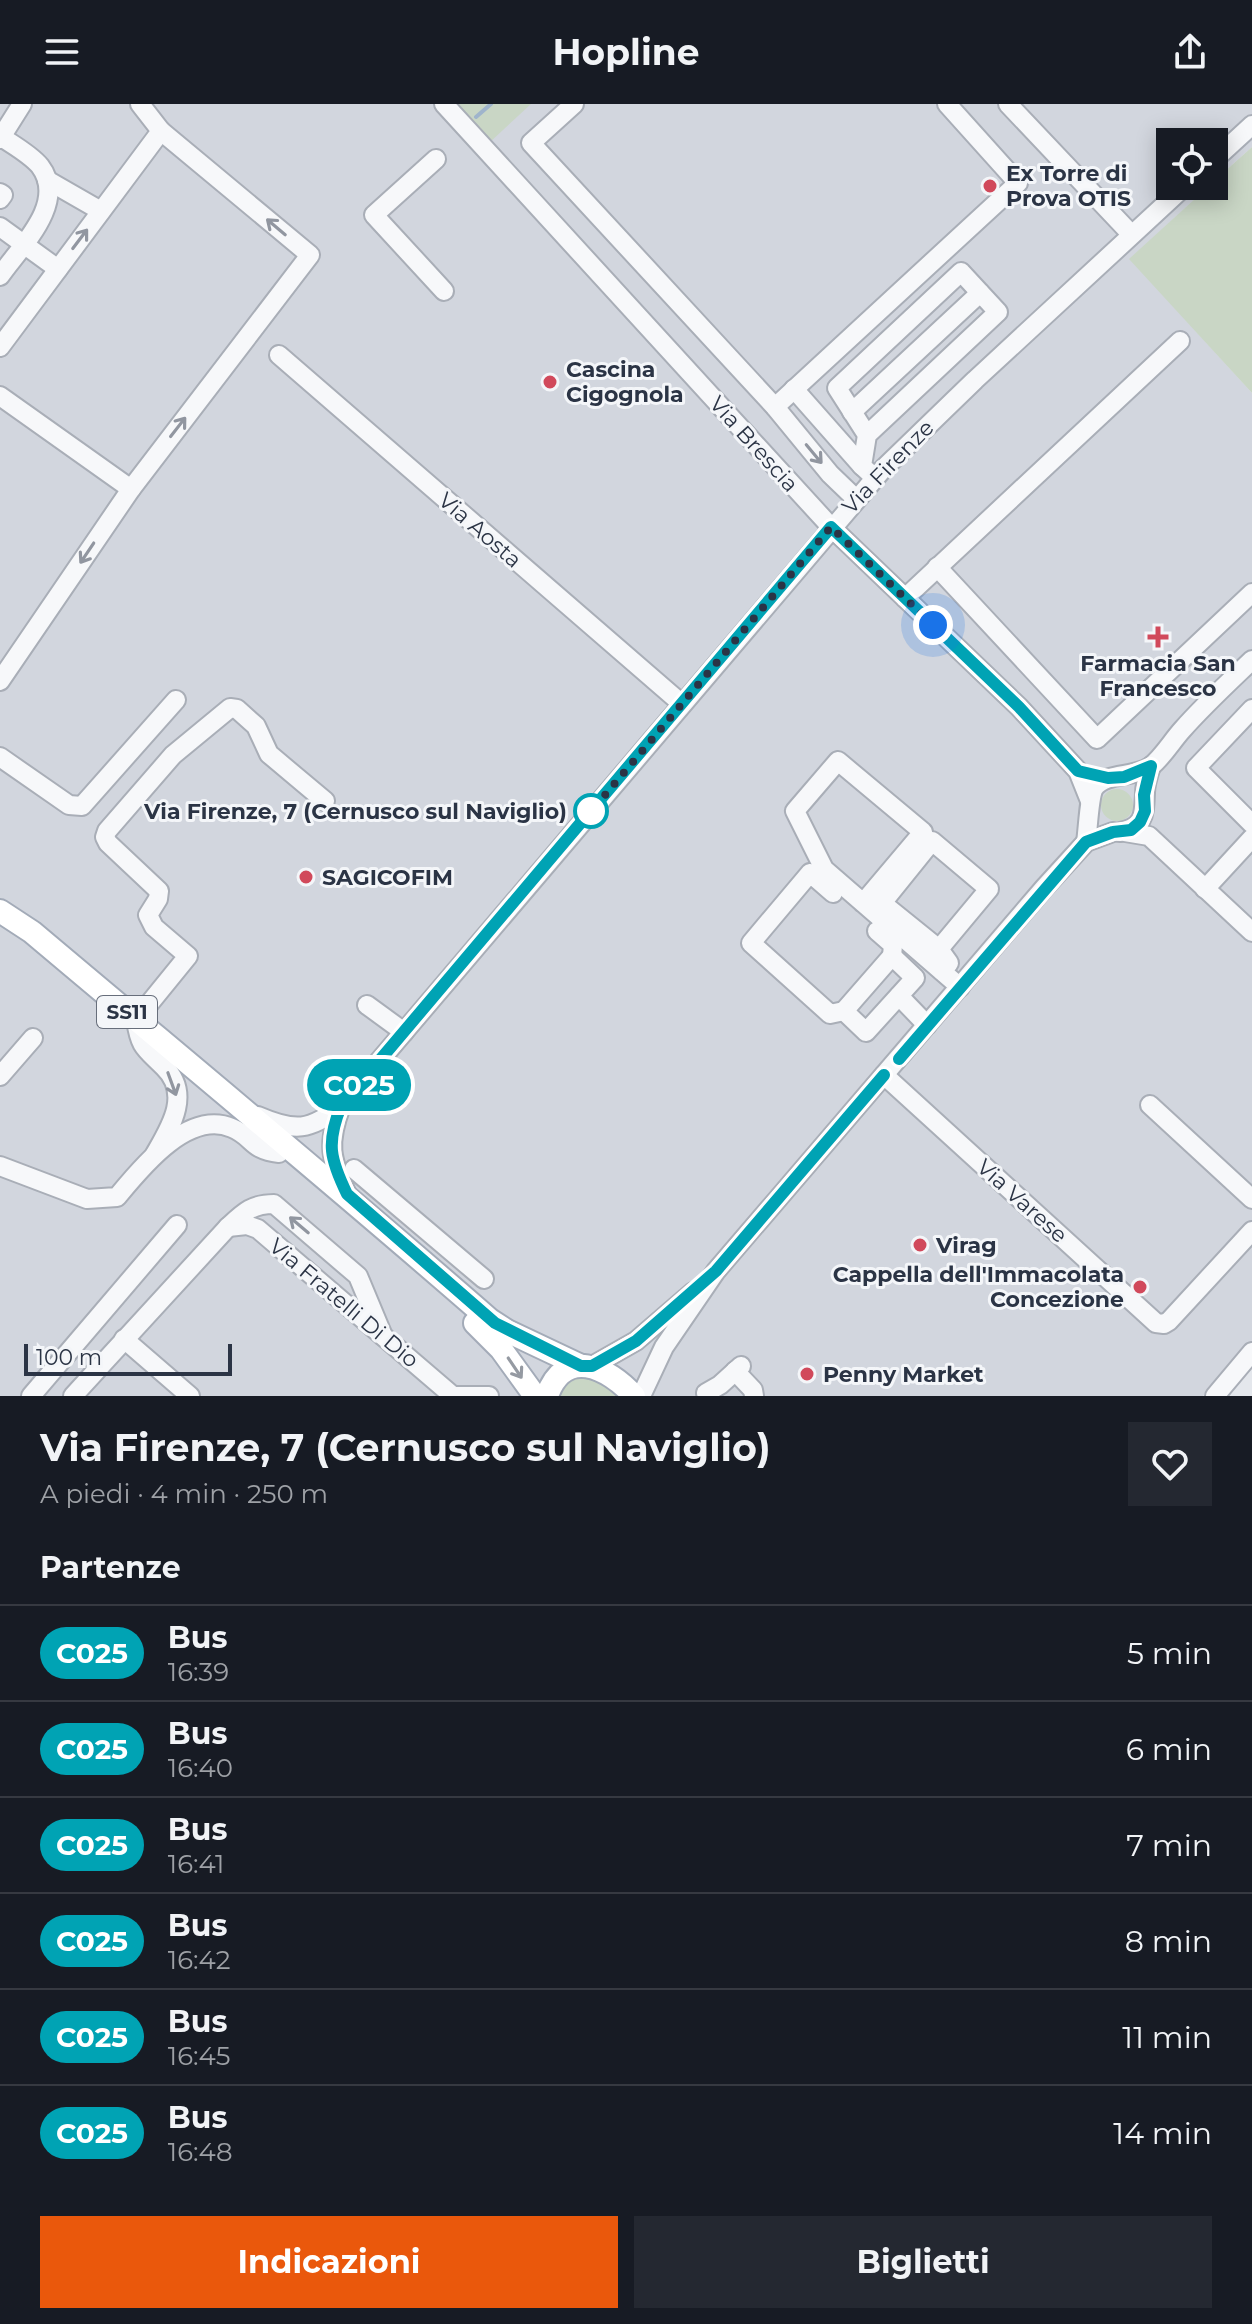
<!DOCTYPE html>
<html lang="it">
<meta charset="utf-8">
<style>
body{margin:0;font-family:Montserrat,sans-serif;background:#242831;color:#f1f3f6;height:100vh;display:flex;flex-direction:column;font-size:30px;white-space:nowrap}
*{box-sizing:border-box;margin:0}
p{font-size:26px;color:#9ea1a6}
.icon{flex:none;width:44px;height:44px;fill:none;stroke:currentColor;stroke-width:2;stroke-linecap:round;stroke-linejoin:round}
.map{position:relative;height:1292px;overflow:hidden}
.sheet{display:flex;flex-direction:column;background:#171b24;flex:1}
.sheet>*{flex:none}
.badge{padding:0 16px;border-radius:26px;font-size:28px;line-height:52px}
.controls{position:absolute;left:1156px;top:24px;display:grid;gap:16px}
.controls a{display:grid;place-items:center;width:72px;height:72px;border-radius:0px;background:#171b24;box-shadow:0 4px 20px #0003;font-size:40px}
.scale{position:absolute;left:24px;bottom:20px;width:208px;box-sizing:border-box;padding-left:8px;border:4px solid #2b3445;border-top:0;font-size:22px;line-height:28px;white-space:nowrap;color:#2b3445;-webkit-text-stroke:6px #f4f6f9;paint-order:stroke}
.you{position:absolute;width:40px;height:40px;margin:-20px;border:6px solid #fff;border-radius:50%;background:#1a73e8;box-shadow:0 0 0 12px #1a73e833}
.map>.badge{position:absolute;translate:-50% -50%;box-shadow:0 0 0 4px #fff}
h2{padding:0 40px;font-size:30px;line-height:72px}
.round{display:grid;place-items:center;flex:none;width:84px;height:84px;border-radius:0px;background:#242831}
.headline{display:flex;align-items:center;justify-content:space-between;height:136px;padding:0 40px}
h1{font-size:38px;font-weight:700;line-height:60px}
.action{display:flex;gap:16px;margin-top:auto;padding:16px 40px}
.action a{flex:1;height:92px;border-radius:0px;background:#ea580c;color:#fff;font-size:32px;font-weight:700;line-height:92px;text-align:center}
.action a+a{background:#242831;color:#f1f3f6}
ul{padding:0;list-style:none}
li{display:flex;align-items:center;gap:24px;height:96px;padding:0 40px;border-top:2px solid #363941}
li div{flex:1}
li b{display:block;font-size:30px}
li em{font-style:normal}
li .badge{min-width:88px;font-weight:700;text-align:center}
header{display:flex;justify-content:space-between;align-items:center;height:104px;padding:0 40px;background:#171b24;font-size:36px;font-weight:700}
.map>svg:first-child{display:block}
.built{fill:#d2d6de}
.green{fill:#c9d6c5}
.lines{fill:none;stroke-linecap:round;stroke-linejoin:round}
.stream{stroke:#9fb4cc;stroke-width:4}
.minor-casing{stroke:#a9aeb7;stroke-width:22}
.major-casing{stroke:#a3abb8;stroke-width:26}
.minor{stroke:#f7f8fa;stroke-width:18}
.major{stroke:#fff;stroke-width:22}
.oneway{stroke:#9196a0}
.oneway2{stroke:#959aa2}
.line-casing{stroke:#fff;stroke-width:18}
.line{stroke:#00a3b4;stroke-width:12}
.walk{stroke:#2b3445;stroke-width:8;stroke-dasharray:0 14.4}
.poi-dot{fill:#d1495b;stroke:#f4f6f9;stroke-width:3}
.stop-dot{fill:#fff;stroke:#00a3b4;stroke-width:4}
.labels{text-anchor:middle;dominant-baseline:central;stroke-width:6;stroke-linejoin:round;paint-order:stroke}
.shield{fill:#f4f6f9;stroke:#676e7b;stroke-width:2}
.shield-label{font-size:20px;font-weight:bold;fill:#2b3445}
.poi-label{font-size:22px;font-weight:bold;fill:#2b3445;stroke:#f4f6f9;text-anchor:start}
.street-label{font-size:22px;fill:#2b3445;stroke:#f4f6f9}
.stop-label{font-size:22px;font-weight:bold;fill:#2b3445;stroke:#f4f6f9;text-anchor:end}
</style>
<header><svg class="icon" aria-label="menu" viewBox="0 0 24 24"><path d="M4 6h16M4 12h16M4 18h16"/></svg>Hopline<svg class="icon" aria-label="share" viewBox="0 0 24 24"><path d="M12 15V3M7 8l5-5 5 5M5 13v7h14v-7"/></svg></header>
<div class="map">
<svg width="1252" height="1292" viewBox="0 0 1252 1292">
<rect width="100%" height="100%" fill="#e4e7ec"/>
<path class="built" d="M0 0H1252V43L1214 77V38H1170V82H1209L1130 155 1252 289V1238L1203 1292H0Z"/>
<g class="green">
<path d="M453 0H531L489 39Z"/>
<path d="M1252 43V289L1129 155 1209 82H1214V77Z"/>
<circle cx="1117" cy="701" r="16"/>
<path d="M569 1273H594L618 1292H555Z"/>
</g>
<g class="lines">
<path class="stream" d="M476 13 491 0"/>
<defs>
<g id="minor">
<path d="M444 0 831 423 1019 603 1078 667 1090 697"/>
<path d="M574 0 531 39 775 303 830 370 856 395"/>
<path d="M1008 0 1131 130"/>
<path d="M0 32C13 41 30 50 40 62 68 99 20 143 0 172"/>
<path d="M0 35 22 0"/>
<path d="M436 55 374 111 444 187"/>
<path d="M1214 56 1252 21"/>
<path d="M47 76 101 107"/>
<path d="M0 89 3 91 0 95"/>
<path d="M0 123 58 165"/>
<path d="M0 243 161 27 140 0"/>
<path d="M279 251 682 600"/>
<path d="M794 285 862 362"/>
<path d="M0 292 131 385"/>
<path d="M775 303 1018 79 947 0"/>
<path d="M852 308 980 189"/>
<path d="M867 331 837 284 961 168 998 208 867 331 862 362 875 374"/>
<path d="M937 463 1097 635 1252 489"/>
<path d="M905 494 1180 237"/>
<path d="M0 577 131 385 310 151 161 27"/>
<path d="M1252 605 1196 664 1252 720"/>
<path d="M0 653 69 701 82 702 176 596"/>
<path d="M1120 728C1145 723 1144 710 1145 689 1145 680 1148 671 1151 662"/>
<path d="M1125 728 1149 732 1252 828"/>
<path d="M1086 738C1088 726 1089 693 1094 684 1106 668 1133 674 1150 663 1162 654 1172 637 1182 626 1204 601 1228 579 1252 556"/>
<path d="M1205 785 1252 734"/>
<path d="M833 789 810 769 751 839 830 910 844 907"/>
<path d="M863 799 923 728 838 657 795 707 824 765 960 883"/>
<path d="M877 827 893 841 892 852"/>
<path d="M939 845 989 785 932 737 882 799 939 845 949 859 942 867"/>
<path d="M892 852 915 874 866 928 844 907Z"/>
<path d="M899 892 927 921"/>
<path d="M367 901 404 928"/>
<path d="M884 971 1156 1219 1164 1220 1169 1217 1252 1127"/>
<path d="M0 972 33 934"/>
<path d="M1150 1001 1252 1095"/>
<path d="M341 1002C327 1039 330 1055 347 1090"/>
<path d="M258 1012C295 1028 310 1027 341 1002L882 366 975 276 1185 82"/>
<path d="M155 1050C170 1024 192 990 164 963 145 944 140 944 136 916L188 852 154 823 148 811 158 795 159 787 108 739 105 733 107 727 173 651 230 604 237 605 256 622 269 650 325 697"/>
<path d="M0 1062 87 1095 117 1093C141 1064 188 1005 232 1024 254 1033 250 1046 279 1049"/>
<path d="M354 1065 484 1175"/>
<path d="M228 1123 247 1121 258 1125 453 1292H489"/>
<path d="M124 1235 190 1292"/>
<path d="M592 1262 636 1237 693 1188"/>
<path d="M735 1267 753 1286 754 1292"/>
<path d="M706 1289 720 1281 741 1262"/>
<path d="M31 1292 177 1121"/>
<path d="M73 1292 228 1123C244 1108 252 1100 274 1100L358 1172 383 1232"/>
<path d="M641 1292 664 1243 716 1167 1044 784 1086 738 1113 728"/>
<path d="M1215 1292 1252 1248"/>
</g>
<g id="major">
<path d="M0 807 32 828C185 957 339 1084 490 1216L507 1227 581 1262"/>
<path d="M475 1219 501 1245 535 1292"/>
<path d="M547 1292C564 1242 608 1263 634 1292"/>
</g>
</defs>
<use href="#minor" class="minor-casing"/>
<use href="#major" class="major-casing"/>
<use href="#minor" class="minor"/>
<use href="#major" class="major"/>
</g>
<defs><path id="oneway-shaft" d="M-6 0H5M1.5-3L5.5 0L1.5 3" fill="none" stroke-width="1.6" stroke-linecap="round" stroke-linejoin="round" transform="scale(2)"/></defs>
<g class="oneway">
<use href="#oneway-shaft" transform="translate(276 123) rotate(-140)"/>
<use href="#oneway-shaft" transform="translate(80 135) rotate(-53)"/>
<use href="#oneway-shaft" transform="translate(178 323) rotate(-52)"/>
<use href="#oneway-shaft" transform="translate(814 350) rotate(50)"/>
<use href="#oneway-shaft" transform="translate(87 449) rotate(124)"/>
<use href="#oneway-shaft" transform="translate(172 980) rotate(70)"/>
<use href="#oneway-shaft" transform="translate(299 1121) rotate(-140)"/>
</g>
<use class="oneway2" href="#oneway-shaft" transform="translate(515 1264) rotate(56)"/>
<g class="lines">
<defs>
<path id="line" d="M884 971 716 1167 636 1237 592 1262H581L495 1219 347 1090C330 1055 326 1039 341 1002L831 423 1019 603 1078 667 1108 674 1124 673 1151 662 1144 691 1145 707 1140 718 1131 726 1113 728 1086 738 899 955"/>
</defs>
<use href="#line" class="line-casing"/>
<use href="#line" class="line"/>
<path class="walk" d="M591 707 589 710 831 423 933 521"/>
</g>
<g class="poi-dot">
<circle cx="990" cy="82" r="8"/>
<circle cx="550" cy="278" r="8"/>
<path d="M1154 521h8v8h8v8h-8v8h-8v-8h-8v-8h8z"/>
<circle cx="306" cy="773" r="8"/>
<circle cx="920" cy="1141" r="8"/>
<circle cx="1140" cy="1183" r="8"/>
<circle cx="807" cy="1270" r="8"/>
</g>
<circle class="stop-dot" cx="591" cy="707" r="16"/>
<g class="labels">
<rect class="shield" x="97" y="892" width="60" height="32" rx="6"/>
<g class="shield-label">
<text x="127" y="908">SS11</text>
</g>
<g class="poi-label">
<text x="1006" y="69">Ex Torre di<tspan x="1006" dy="25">Prova OTIS</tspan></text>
<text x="566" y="265">Cascina<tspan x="566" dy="25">Cigognola</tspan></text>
<text x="1158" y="559" text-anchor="middle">Farmacia San<tspan x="1158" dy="25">Francesco</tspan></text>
<text x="322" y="773">SAGICOFIM</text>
<text x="936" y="1141">Virag</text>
<text x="1124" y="1170" text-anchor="end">Cappella dell'Immacolata<tspan x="1124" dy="25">Concezione</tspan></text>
<text x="823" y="1270">Penny Market</text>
</g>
<g class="street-label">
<text transform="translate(754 340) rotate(48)">Via Brescia</text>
<text transform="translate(888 363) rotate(-46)">Via Firenze</text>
<text transform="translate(480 426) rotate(41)">Via Aosta</text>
<text transform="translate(1022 1097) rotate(42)">Via Varese</text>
<text transform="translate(344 1199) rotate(40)">Via Fratelli Di Dio</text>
</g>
<g class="stop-label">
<text x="567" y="707">Via Firenze, 7 (Cernusco sul Naviglio)</text>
</g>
</g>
</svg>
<div class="controls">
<a><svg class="icon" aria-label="locate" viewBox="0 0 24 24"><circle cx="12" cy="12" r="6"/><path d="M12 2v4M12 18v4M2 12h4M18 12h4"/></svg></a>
</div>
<div class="scale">100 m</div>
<div class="you" style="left:933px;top:521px"></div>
<b class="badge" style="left:359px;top:981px;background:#00a3b4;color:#fff">C025</b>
</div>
<section class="sheet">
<div class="headline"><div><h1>Via Firenze, 7 (Cernusco sul Naviglio)</h1><p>A piedi · 4 min · 250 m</p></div><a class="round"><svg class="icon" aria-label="heart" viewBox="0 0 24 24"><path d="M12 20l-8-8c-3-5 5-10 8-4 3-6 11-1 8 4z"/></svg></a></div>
<h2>Partenze</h2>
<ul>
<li><span class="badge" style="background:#00a3b4;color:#fff">C025</span><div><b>Bus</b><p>16:39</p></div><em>5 min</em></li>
<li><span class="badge" style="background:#00a3b4;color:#fff">C025</span><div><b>Bus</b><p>16:40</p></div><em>6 min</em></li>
<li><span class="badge" style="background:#00a3b4;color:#fff">C025</span><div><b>Bus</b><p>16:41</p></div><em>7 min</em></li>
<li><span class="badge" style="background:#00a3b4;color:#fff">C025</span><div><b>Bus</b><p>16:42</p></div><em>8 min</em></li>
<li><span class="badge" style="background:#00a3b4;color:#fff">C025</span><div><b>Bus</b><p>16:45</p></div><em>11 min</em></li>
<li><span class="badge" style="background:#00a3b4;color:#fff">C025</span><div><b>Bus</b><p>16:48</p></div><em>14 min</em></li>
</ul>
<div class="action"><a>Indicazioni</a><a>Biglietti</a></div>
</section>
